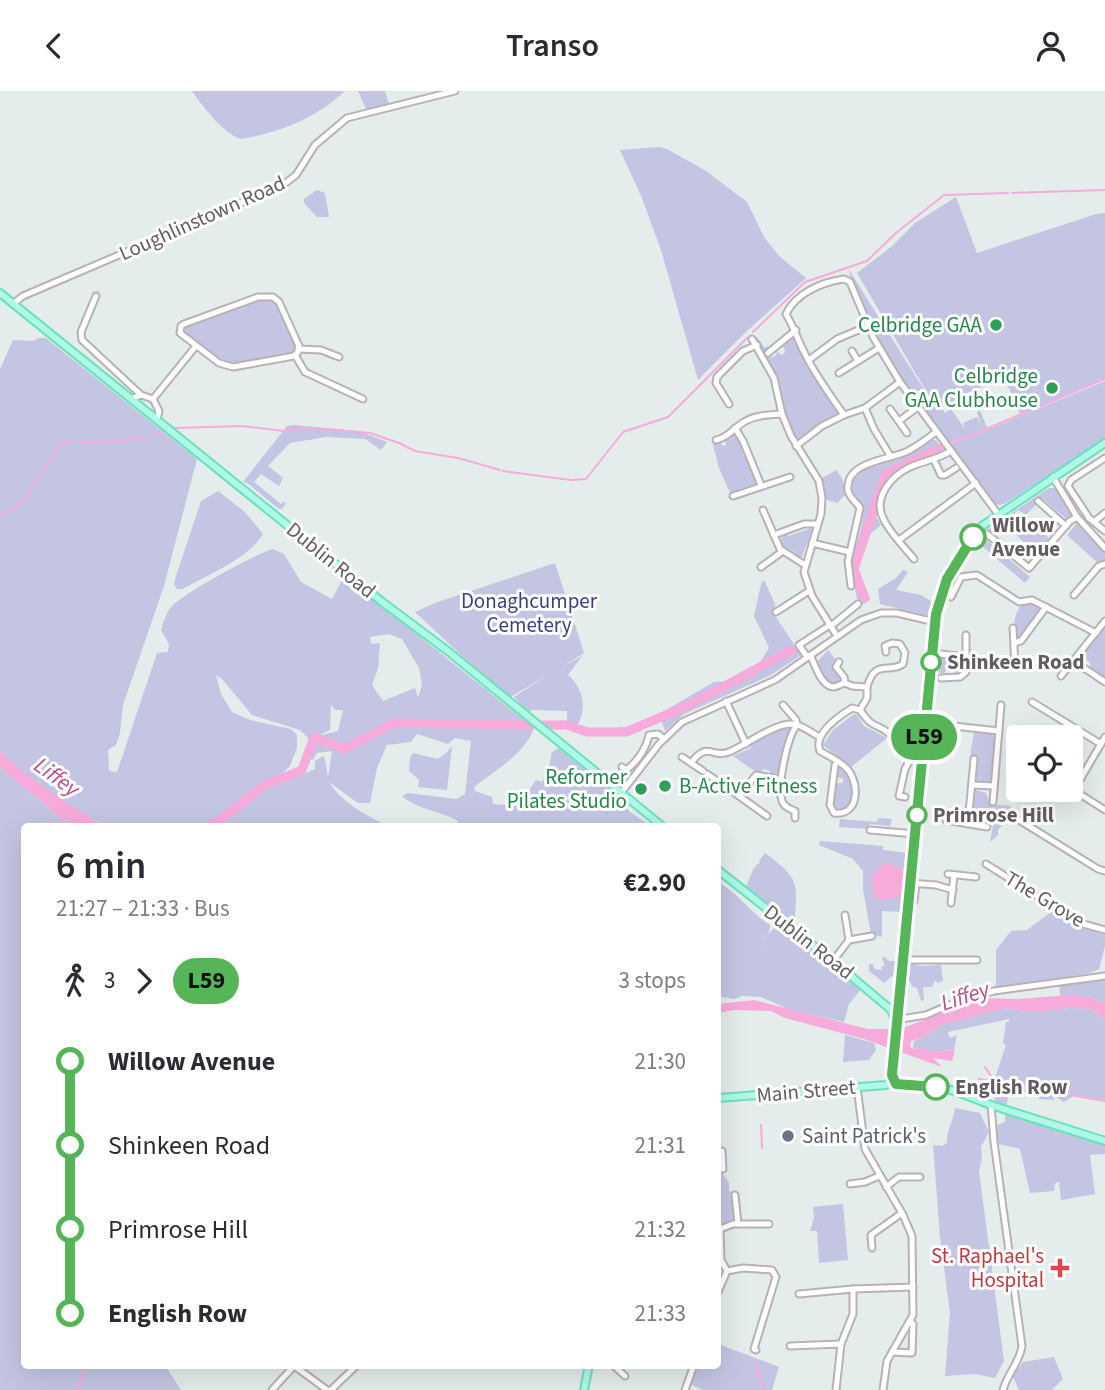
<!DOCTYPE html>
<meta charset="utf-8">
<style>
body{margin:0;font-family:"Source Sans 3",sans-serif;background:#f2f2f3;color:#2b2b33;height:100vh;display:flex;flex-direction:column;font-size:26px;white-space:nowrap}
*{box-sizing:border-box;margin:0}
p{font-size:23px;color:#7c7c81}
.icon{flex:none;width:38px;height:38px;fill:none;stroke:currentColor;stroke-width:2;stroke-linecap:round;stroke-linejoin:round}
.map{position:relative;flex:1;overflow:hidden}
.sheet{position:absolute;left:21px;top:732px;width:700px;height:546px;display:flex;flex-direction:column;background:#fff;border-radius:7px;box-shadow:0 7px 28px #0002}
.sheet>*{flex:none}
.badge{padding:0 14px;border-radius:23px;font-size:24px;line-height:46px}
.fabs{position:absolute;left:1006px;top:634px;display:grid;gap:14px}
.fabs a{display:grid;place-items:center;width:77px;height:77px;border-radius:7px;background:#fff;box-shadow:0 7px 28px #0002;font-size:35px}
.map>.badge{position:absolute;translate:-50% -50%;box-shadow:0 0 0 4px #fff}
.legs{display:flex;align-items:center;gap:10px;height:77px;padding:0 35px;font-size:23px}
.legs p{margin-inline-start:auto}
.headline{display:flex;align-items:center;justify-content:space-between;height:119px;padding:0 35px}
h1{font-size:38px;font-weight:600;line-height:52px}
ul{padding:0 35px;list-style:none}
li{display:flex;align-items:center;gap:24px;height:84px;font-size:26px}
li i{display:grid;place-items:center;width:10px;height:100%;margin:0 9px;background:currentColor}
li i::after{content:'';width:18px;height:18px;margin:-9px;border:5px solid;border-radius:50%;background:#fff}
li p{margin-inline-start:auto}
li:first-child i{background:linear-gradient(#0000 50%,currentColor 0)}
li:last-child i{background:linear-gradient(currentColor 50%,#0000 0)}
header{display:flex;justify-content:space-between;align-items:center;height:91px;padding:0 35px;background:#fff;font-size:32px;font-weight:600}
.map>svg:first-child{display:block}
.green{fill:#c3c5e2;fill-rule:evenodd}
.water{fill:#f6abda}
.lines{fill:none;stroke-linecap:round;stroke-linejoin:round}
.stream{stroke:#f6abda;stroke-width:2}
.river{stroke:#f6abda;stroke-width:9}
.minor-casing{stroke:#b8b2b5;stroke-width:9}
.major-casing{stroke:#67e3ba;stroke-width:10}
.minor{stroke:#fff;stroke-width:5}
.major{stroke:#b0f7e8;stroke-width:6}
.line-1-casing{stroke:#fff;stroke-width:16}
.line-1{stroke:#56b559;stroke-width:10}
.leisure-dot{fill:#2e9e5b;stroke:#fff;stroke-width:2.5}
.stop-1-dot{fill:#fff;stroke:#56b559;stroke-width:3.5}
.worship-dot{fill:#6b7280;stroke:#fff;stroke-width:2.5}
.health-dot{fill:#e0444e;stroke:#fff;stroke-width:2.5}
.labels{text-anchor:middle;dominant-baseline:central;stroke-width:6;stroke-linejoin:round;paint-order:stroke}
.street-label{font-size:21px;fill:#635c60;stroke:#fff}
.leisure-label{font-size:21px;fill:#27864d;stroke:#fff;text-anchor:end}
.stop-label{font-size:21px;font-weight:bold;fill:#635c60;stroke:#fff;text-anchor:start}
.park-label{font-size:21px;fill:#3e3e81;stroke:#fff}
.worship-label{font-size:21px;fill:#5b616d;stroke:#fff;text-anchor:start}
.health-label{font-size:21px;fill:#be3a42;stroke:#fff;text-anchor:end}
.water-label{font-size:23px;font-style:italic;fill:#b75088;stroke:#fff}
</style>
<header><svg class="icon" aria-label="back" viewBox="0 0 24 24"><path d="M15 5l-7 7 7 7"/></svg>Transo<svg class="icon" aria-label="person" viewBox="0 0 24 24"><circle cx="12" cy="8" r="4"/><path d="M4 21q1-7 8-7t8 7"/></svg></header>
<div class="map">
<svg width="1105" height="1299" viewBox="0 0 1105 1299">
<rect width="100%" height="100%" fill="#e4edeb"/>
<g class="green">
<path d="M192 0H345C315 28 280 41 241 48 225 44 202 15 192 0Z"/>
<path d="M358 0H385L389 14 366 18Z"/>
<path d="M659 56 667 58 706 80 747 111 764 146 779 165 806 187 747 240 698 289 661 159 642 107 620 59Z"/>
<path d="M317 99 325 102 329 126H317L304 112V108Z"/>
<path d="M956 106 977 162 1096 123 1105 122V287L1020 323 1008 295 996 290 962 304 964 310 950 316 947 311 940 315 945 322 951 318 965 338 963 332 977 326 981 334 977 321 980 319 987 337 947 353C907 300 865 242 848 177L931 310 941 307H930L857 182 891 156 915 132Z"/>
<path d="M265 208C284 212 289 237 296 254L292 264 232 274 220 271 183 240V236L257 209Z"/>
<path d="M792 244C798 249 799 256 802 264 812 284 825 303 840 320L838 325 802 348 796 347 791 339 775 283 755 246H757L765 257 768 255V261L772 267 777 263 775 260 782 264 785 261 782 252Z"/>
<path d="M39 247H46L197 368 164 495 123 614 120 642 116 654 108 659 109 680 117 681 157 562 168 561 169 553 161 539C164 530 166 521 173 514 188 500 253 464 273 458L284 463 301 491 332 508 344 485 534 637C526 662 494 680 474 696L475 700 492 706 493 713 518 715 536 689 542 691 548 681 552 661 559 657 616 703 630 721 651 735H457L458 730C439 719 418 719 402 705L408 702 456 708 465 703 471 650 455 647 448 653 417 643 411 651 387 654 377 677 370 712H358L329 691C340 710 370 728 390 735H219L276 690 292 682 304 683 315 678V670L323 665 325 668 328 687 332 660 317 662 313 669 309 668 310 652 322 644 338 640 343 619H335L331 614 330 639 310 649 300 639 252 624 222 588 216 584 221 603 232 621 250 629 291 638 297 644V657L290 675 264 700 215 735H116L100 732 67 713 26 684 0 660V278L13 249 33 250ZM389 543 402 548 419 577 422 594 418 607 415 597 383 610 372 594 378 577 380 552 371 553 370 546Z"/>
<path d="M1105 290V347L1006 412 1000 414 992 412 948 355Z"/>
<path d="M294 334 359 340 387 351 381 359 365 348 326 346 290 352 268 375 283 387 279 395 261 383 254 391 281 413 283 411 286 412 282 418H279L247 392 243 391 287 335Z"/>
<path d="M736 342 745 356 743 364 747 368 757 392 755 396 741 397 740 400 734 403 730 402 719 377 712 350H719L723 355 726 354 725 350 727 346Z"/>
<path d="M932 349H936L944 361C916 371 871 380 878 420L874 422 881 434 870 443 855 478 870 509 859 516 850 476 861 437 864 417 852 403 853 389 865 378 897 369Z"/>
<path d="M836 379 842 387 846 403 837 412 825 408 822 387Z"/>
<path d="M1049 397H1057L1072 426 1068 430 1064 429 1065 427 1042 407 1026 424 1018 419 998 441 992 442 988 438Z"/>
<path d="M218 400 245 421 263 443C247 469 208 483 183 498H177L174 493 176 485 201 410Z"/>
<path d="M1028 430 1049 447 1036 462 1016 444Z"/>
<path d="M1077 432 1105 461V471L1099 473 1067 444Z"/>
<path d="M809 435 812 439 802 466 799 468 793 460 791 462 784 457 780 449 786 442 788 445 809 438Z"/>
<path d="M982 445 1030 486 1025 492 977 451Z"/>
<path d="M555 472 584 562 560 577 582 565 568 584C584 597 588 620 575 638L567 634V620L532 619 529 622 514 606 554 580 511 606 475 577 415 521 435 512Z"/>
<path d="M903 479 908 481 896 499 921 504 934 512 930 525 880 513 878 498 896 487Z"/>
<path d="M764 489 775 513 774 523 801 564 771 584 684 623 665 640 661 629 640 638 598 646 620 636 628 637 654 626 714 591 729 590 755 579 769 557 754 525 761 493Z"/>
<path d="M1027 511 1043 518 1018 548C1012 536 1013 517 1027 511Z"/>
<path d="M1105 532V589L1089 578 1090 572 1080 565Z"/>
<path d="M828 559 836 569 833 576 841 587 837 592C825 593 819 580 818 570Z"/>
<path d="M948 565 962 567 964 571 962 581 955 583 954 578H946L945 582H935L938 567Z"/>
<path d="M854 623 857 624 864 635 887 647 851 676 823 654 832 640Z"/>
<path d="M787 636 790 640 778 684 769 683 770 680 763 678 762 681H756L733 665 751 657 750 653Z"/>
<path d="M974 641 992 643 995 648 992 687 990 691H974L975 673H978V667L970 665Z"/>
<path d="M452 655 447 699 418 696 419 689 409 680 410 667 413 662 438 668 445 663Z"/>
<path d="M838 673C851 685 855 700 849 717L838 722 833 718 834 696 838 692H843V688L838 686Z"/>
<path d="M0 676 61 727 79 735H24V1274H165L181 1299H0Z"/>
<path d="M973 698 986 702 990 713 1011 715 1006 729 998 739V744L990 751 993 734 970 730Z"/>
<path d="M879 727 892 728 890 735 870 733V738L839 736 840 728 876 731Z"/>
<path d="M820 750 883 755V759L908 762 902 821 882 820V846L871 843 863 799V780L853 768 819 754Z"/>
<path d="M765 762C800 788 798 792 794 834L746 796 754 776 756 777V774L760 772 759 770Z"/>
<path d="M718 792C734 797 752 824 770 834L769 842 766 845 760 858 766 846 778 832 830 871 861 898 849 913 844 931 791 919 761 906 742 905 734 908 718 905Z"/>
<path d="M1052 820 1073 833 1105 843V855L1099 878 1090 882 996 897V859L1011 840 1027 839Z"/>
<path d="M885 866 889 870H898L897 881 884 892 869 880V873H873L874 878 882 879 881 876 885 875 882 867Z"/>
<path d="M911 872 920 875 941 874 943 890 937 892 935 889 932 896H923L924 909 921 910 917 897 913 896 908 888 903 886 904 875Z"/>
<path d="M1079 888H1105V914L1092 907 1060 905 1059 892Z"/>
<path d="M1004 917 1034 921 1069 917 1091 918 1105 929V1009L1075 1004 1064 1011 1053 1004 1054 1009 1039 1008V1002L1033 1004 1012 1000 1008 1002 1007 1014 994 1011 996 1004 990 1002 1006 954 1003 953 1006 931H1009V928L948 941 950 947 957 944 954 959 934 961 920 957 913 958 914 950 922 947 941 934Z"/>
<path d="M845 944 874 952 876 959 869 969 843 971Z"/>
<path d="M955 1017 980 1022 989 1041 981 1056 982 1067 979 1080 1004 1270 995 1287 975 1283 945 1285 950 1222 940 1146 933 1054 942 1055 947 1052C946 1039 954 1030 955 1017Z"/>
<path d="M1005 1023 1105 1053V1063L1090 1064 1095 1103 1061 1109 1059 1091 1055 1092 1054 1100 1030 1102 1020 1058 998 1053 995 1035 1005 1031Z"/>
<path d="M718 1082 723 1083 729 1092V1100L733 1101 734 1104 736 1130 722 1132 719 1134 718 1102 721 1101 718 1100Z"/>
<path d="M843 1113 848 1169 819 1172 817 1140H810L814 1127 813 1116Z"/>
<path d="M718 1253 779 1276 772 1299H703L690 1293 696 1274H718Z"/>
<path d="M1054 1266 1063 1288 1052 1299H1019L1012 1284 1023 1271Z"/>
</g>
<g class="water">
<path d="M0 660C32 690 67 712 104 735H79L61 727 0 676Z"/>
<path d="M884 772 901 776 905 785 902 805 883 809 874 806 872 785Z"/>
<path d="M1069 904 1092 907 1105 914V929L1091 918 1069 917 1034 921 1005 917 941 934 922 947 911 950 910 956 913 958 920 957 934 961 955 959 952 970 933 967 942 976 864 948 785 927 771 920 734 919 718 922V913L754 909 868 938H900L982 907 1019 908Z"/>
</g>
<g class="lines">
<g class="stream">
<path d="M1012 102 1105 99"/>
<path d="M753 241 805 191 867 170 896 142 944 104 1008 102"/>
<path d="M175 337 242 335 284 340 298 336 370 342 399 352 415 360 458 367 500 379"/>
<path d="M152 345 164 343"/>
<path d="M79 351 98 352 147 346"/>
<path d="M948 354 1105 288"/>
<path d="M503 380 571 389 586 388 623 341 668 326 747 247"/>
<path d="M0 425 23 411 61 354 73 350"/>
<path d="M61 726 62 735"/>
<path d="M985 976 993 988"/>
<path d="M979 988 1105 1010"/>
<path d="M761 1034 762 1057"/>
<path d="M756 1273 764 1299"/>
<path d="M78 1299 86 1274"/>
</g>
<g class="river">
<path d="M865 507 854 478 886 382 944 356"/>
<path d="M542 634H567L587 641H626L687 615 792 559"/>
<path d="M212 735 265 694 302 679 314 646 344 658 394 632 531 634"/>
</g>
<defs>
<g id="minor">
<path d="M96 205 81 241 82 249 141 304"/>
<path d="M258 206H273L279 211 299 255 298 261 294 265 233 276 219 272 180 242 181 235 184 233Z"/>
<path d="M13 213 23 205 283 94 296 84 315 54 347 27 455 0"/>
<path d="M752 248 774 287 782 323 791 345 819 390 822 407 821 423 804 481 812 505 837 545"/>
<path d="M298 258 321 259 339 266"/>
<path d="M852 260 858 270"/>
<path d="M768 262 796 239"/>
<path d="M295 264 305 281 363 308"/>
<path d="M809 269 837 248 868 235"/>
<path d="M839 282 879 257"/>
<path d="M131 308 141 304 153 308 196 255"/>
<path d="M153 308 159 320 157 329"/>
<path d="M729 313 716 292 717 286 743 260 757 254"/>
<path d="M865 317 874 338 891 366"/>
<path d="M890 318 907 342"/>
<path d="M844 324C830 304 816 285 805 263 798 250 794 236 786 223 796 202 822 191 844 188L850 191 873 246 900 291 998 423"/>
<path d="M899 330 918 316"/>
<path d="M735 337 743 350 761 394"/>
<path d="M716 349C727 347 734 337 744 331 755 324 769 324 782 323"/>
<path d="M796 355 822 335 844 324 865 317 900 291"/>
<path d="M1105 367 1071 389 1068 395 1089 427 1105 440"/>
<path d="M934 369 941 384H945L956 377"/>
<path d="M1053 386 1077 426 1105 457"/>
<path d="M733 405 790 386"/>
<path d="M1038 410 1066 435"/>
<path d="M763 419 780 458 805 474"/>
<path d="M1095 430 1105 422"/>
<path d="M987 443 1029 477 1070 430 1077 426"/>
<path d="M774 444 804 433H817"/>
<path d="M899 449 976 392"/>
<path d="M812 452 850 461"/>
<path d="M914 468C904 456 891 443 884 429 872 407 891 385 910 376 924 370 938 368 951 360"/>
<path d="M761 476 783 460"/>
<path d="M851 495 848 470 860 417C856 410 849 407 848 399 845 370 890 369 908 360 917 355 927 348 936 341"/>
<path d="M1074 504 1099 475 1105 473"/>
<path d="M951 506 961 486 977 484 1019 511 1032 509 1096 542"/>
<path d="M776 521 809 500"/>
<path d="M831 535 858 513"/>
<path d="M1013 537 1015 575"/>
<path d="M1014 552 1021 550 1046 516"/>
<path d="M932 562 967 566"/>
<path d="M810 564C815 573 821 596 834 596 838 595 841 593 845 592L852 595 867 596V607L860 619"/>
<path d="M807 566 799 554 830 534"/>
<path d="M839 571 836 576 844 586 845 592"/>
<path d="M1078 573 1105 591"/>
<path d="M1061 585 1105 530"/>
<path d="M941 587 960 586 966 581V544"/>
<path d="M867 596C875 567 889 583 903 573L905 562 900 553 892 552 885 555 886 561"/>
<path d="M726 610 746 653"/>
<path d="M1032 611 1101 653"/>
<path d="M783 614 796 629 797 634"/>
<path d="M860 619C874 640 877 631 891 644 902 653 905 667 921 669"/>
<path d="M926 632 999 640"/>
<path d="M901 656 909 649"/>
<path d="M682 666 703 680"/>
<path d="M691 672C708 649 712 668 729 661 746 654 772 634 790 633 802 633 809 641 820 646"/>
<path d="M835 674 830 714 834 722C858 725 860 696 849 680 842 671 830 666 820 660 813 643 839 625 852 617L860 619"/>
<path d="M622 676 626 679C637 671 646 658 649 644L658 643 664 648"/>
<path d="M707 683 739 705"/>
<path d="M972 694 994 695"/>
<path d="M1072 698 1105 719"/>
<path d="M1074 699 1105 646"/>
<path d="M621 702 659 653 682 631 775 589 861 529 881 522H897L935 531"/>
<path d="M905 706 899 705 905 678 911 667"/>
<path d="M993 711 1001 614"/>
<path d="M1011 724 1098 778 1105 780"/>
<path d="M767 725 739 705 756 684 782 689"/>
<path d="M946 725V729L987 736"/>
<path d="M795 727V720C790 718 784 716 782 710 777 695 787 646 797 634"/>
<path d="M968 733 974 668"/>
<path d="M870 739 915 743"/>
<path d="M986 773 1080 832 1105 839"/>
<path d="M948 783 976 786"/>
<path d="M909 792 936 794 953 799"/>
<path d="M914 810 916 792"/>
<path d="M951 812 954 784"/>
<path d="M849 849 872 845"/>
<path d="M902 869H977"/>
<path d="M833 870 849 849 845 824"/>
<path d="M895 929 926 924 961 909 994 900 1105 885"/>
<path d="M857 996 865 1058 903 1124 912 1145 913 1224 887 1270 883 1299"/>
<path d="M991 1014 994 1051 1022 1255C1020 1271 1007 1283 1003 1299"/>
<path d="M718 1078H723L722 1060"/>
<path d="M850 1093 865 1091 879 1085"/>
<path d="M886 1096 899 1086H920"/>
<path d="M735 1104 738 1133"/>
<path d="M872 1157 871 1144 902 1122"/>
<path d="M727 1180 721 1169 720 1138 733 1133H769"/>
<path d="M718 1201 727 1180 743 1177 772 1179 776 1186 754 1258 756 1259"/>
<path d="M799 1203 853 1198"/>
<path d="M790 1255 841 1253"/>
<path d="M892 1261 912 1262 913 1233 910 1230"/>
<path d="M293 1274 327 1299"/>
<path d="M613 1274 625 1285"/>
<path d="M272 1299 294 1275"/>
<path d="M331 1299 357 1274"/>
<path d="M685 1299 694 1274"/>
<path d="M836 1299 841 1253 853 1223V1198L913 1196"/>
</g>
<g id="major">
<path d="M0 202 381 510 449 561 662 735"/>
<path d="M718 779 833 870 890 918C902 936 894 964 892 984L893 991"/>
<path d="M895 929 900 901 936 523 947 488 982 435 1105 352"/>
<path d="M893 991 899 994 937 996 955 1000 991 1014 1105 1050"/>
<path d="M718 1007 886 994 893 991"/>
<path d="M584 1299 589 1274"/>
</g>
</defs>
<use href="#minor" class="minor-casing"/>
<use href="#major" class="major-casing"/>
<use href="#minor" class="minor"/>
<use href="#major" class="major"/>
</g>
<g class="lines">
<defs>
<path id="line-1" d="M936 996 896 993 892 984 936 523 947 488 973 446"/>
</defs>
<use href="#line-1" class="line-1-casing"/>
<use href="#line-1" class="line-1"/>
</g>
<g class="leisure-dot">
<circle cx="996" cy="234" r="7"/>
<circle cx="1052" cy="297" r="7"/>
<circle cx="665" cy="695" r="7"/>
<circle cx="641" cy="698" r="7"/>
</g>
<g class="stop-1-dot">
<circle cx="973" cy="446" r="12"/>
<circle cx="931" cy="571" r="9"/>
<circle cx="917" cy="724" r="9"/>
<circle cx="936" cy="996" r="12"/>
</g>
<circle class="worship-dot" cx="788" cy="1045" r="7"/>
<path class="health-dot" d="M1056.5 1166.5h7v7h7v7h-7v7h-7v-7h-7v-7h7z"/>
<g class="labels">
<g class="street-label">
<text transform="translate(202 127) rotate(-24)">Loughlinstown Road</text>
<text transform="translate(331 469) rotate(39)">Dublin Road</text>
<text transform="translate(1045 808) rotate(31)">The Grove</text>
<text transform="translate(809 851) rotate(38)">Dublin Road</text>
<text transform="translate(806 1000) rotate(-5)">Main Street</text>
</g>
<g class="leisure-label">
<text x="982" y="234">Celbridge GAA</text>
<text x="1038" y="285">Celbridge<tspan x="1038" dy="24">GAA Clubhouse</tspan></text>
<text x="627" y="686">Reformer<tspan x="627" dy="24">Pilates Studio</tspan></text>
<text x="679" y="695" text-anchor="start">B-Active Fitness</text>
</g>
<g class="stop-label">
<text x="992" y="434">Willow<tspan x="992" dy="24">Avenue</tspan></text>
<text x="947" y="571">Shinkeen Road</text>
<text x="933" y="724">Primrose Hill</text>
<text x="955" y="996">English Row</text>
</g>
<g class="park-label">
<text x="529" y="510">Donaghcumper<tspan x="529" dy="24">Cemetery</tspan></text>
</g>
<g class="worship-label">
<text x="802" y="1045">Saint Patrick's</text>
</g>
<g class="health-label">
<text x="1044" y="1165">St. Raphael's<tspan x="1044" dy="24">Hospital</tspan></text>
</g>
<g class="water-label">
<text transform="translate(57 686) rotate(36)">Liffey</text>
<text transform="translate(965 905) rotate(-18)">Liffey</text>
</g>
</g>
</svg>
<div class="fabs">
<a><svg class="icon" aria-label="locate" viewBox="0 0 24 24"><circle cx="12" cy="12" r="6"/><path d="M12 2v4M12 18v4M2 12h4M18 12h4"/></svg></a>
</div>
<b class="badge" style="left:924px;top:646px;background:#56b559;color:#111">L59</b>
<section class="sheet">
<div class="headline"><div><h1>6 min</h1><p>21:27 – 21:33 · Bus</p></div><b>€2.90</b></div>
<div class="legs"><svg class="icon" aria-label="walk" viewBox="0 0 24 24"><circle cx="13" cy="4" r="2"/><path d="M13 8l-2 6 4 7M11 14l-3 7M7 12l3-4h3l4 4"/></svg>3<svg class="icon" aria-label="forward" viewBox="0 0 24 24"><path d="M9 5l7 7-7 7"/></svg><b class="badge" style="background:#56b559;color:#111">L59</b><p>3 stops</p></div>
<ul>
<li><i style="color:#56b559"></i><b>Willow Avenue</b><p>21:30</p></li>
<li><i style="color:#56b559"></i><span>Shinkeen Road</span><p>21:31</p></li>
<li><i style="color:#56b559"></i><span>Primrose Hill</span><p>21:32</p></li>
<li><i style="color:#56b559"></i><b>English Row</b><p>21:33</p></li>
</ul>
</section>
</div>
